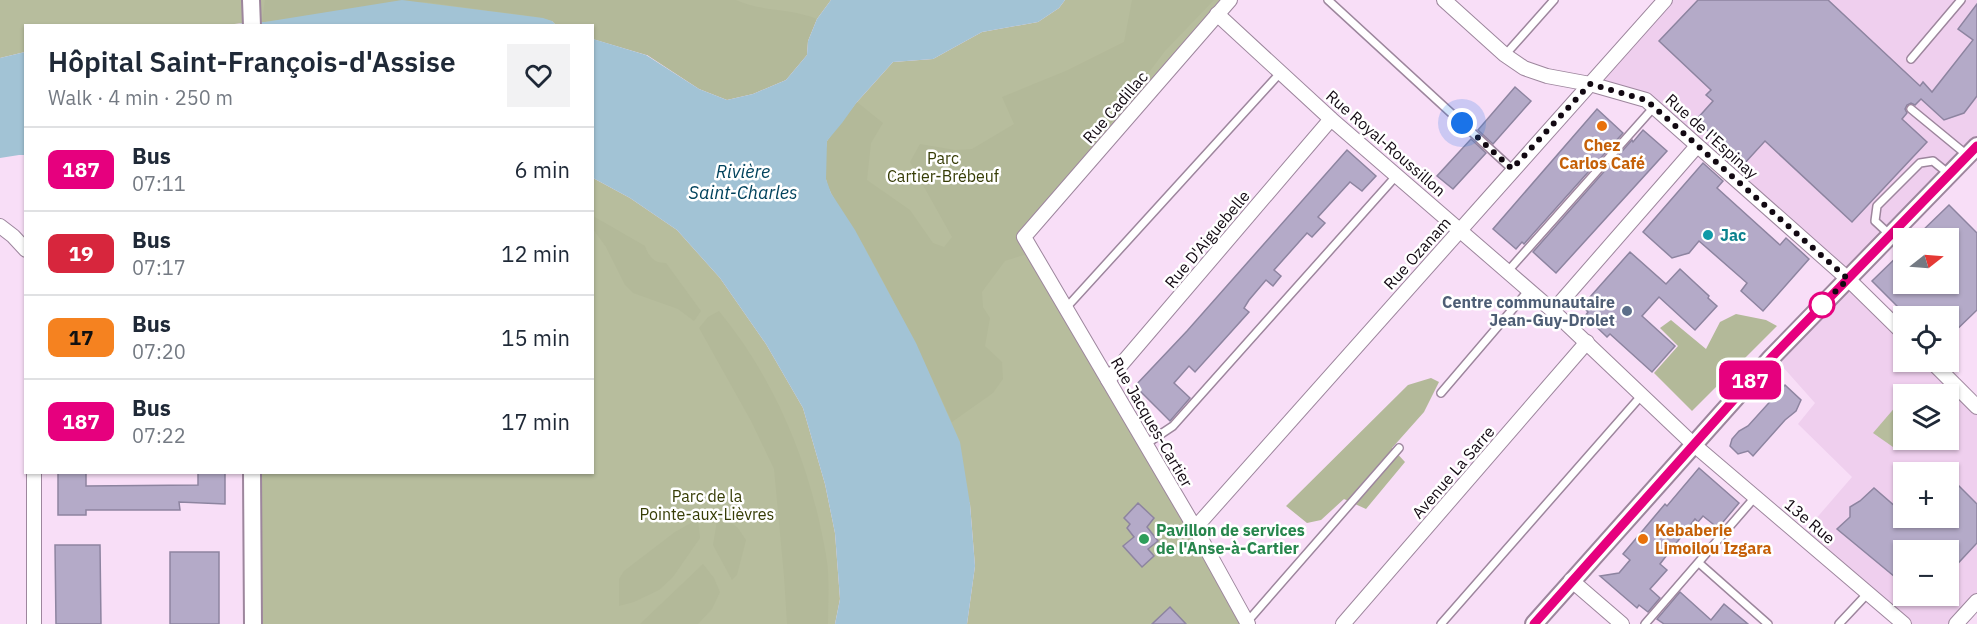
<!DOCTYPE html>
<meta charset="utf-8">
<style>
body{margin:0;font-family:"IBM Plex Sans",sans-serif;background:#f2f2f3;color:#1f2937;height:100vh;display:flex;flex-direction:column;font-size:22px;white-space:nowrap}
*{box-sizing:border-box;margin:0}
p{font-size:20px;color:#747a83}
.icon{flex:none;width:33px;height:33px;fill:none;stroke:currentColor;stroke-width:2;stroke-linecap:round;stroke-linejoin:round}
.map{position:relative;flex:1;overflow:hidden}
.drawer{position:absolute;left:24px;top:24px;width:570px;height:450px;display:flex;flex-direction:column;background:#fff;border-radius:0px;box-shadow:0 2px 4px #0004}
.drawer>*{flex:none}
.badge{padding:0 12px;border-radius:9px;font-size:21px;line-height:39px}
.needle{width:39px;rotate:73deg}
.buttons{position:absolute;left:1893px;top:228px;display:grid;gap:12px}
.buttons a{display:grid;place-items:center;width:66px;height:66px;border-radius:0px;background:#fff;box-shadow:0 2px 4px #0004;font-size:30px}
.you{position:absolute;width:30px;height:30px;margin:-15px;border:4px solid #fff;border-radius:50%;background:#1a73e8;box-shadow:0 0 0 9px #1a73e833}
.map>.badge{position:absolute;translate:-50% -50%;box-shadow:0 0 0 3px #fff}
.round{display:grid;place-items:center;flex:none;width:63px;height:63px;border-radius:0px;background:#f2f2f3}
.head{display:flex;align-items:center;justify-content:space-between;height:102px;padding:0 24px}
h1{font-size:28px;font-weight:600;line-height:45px}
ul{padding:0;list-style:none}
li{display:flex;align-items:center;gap:18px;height:84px;padding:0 24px;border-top:2px solid #e0e1e3}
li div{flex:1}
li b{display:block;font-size:22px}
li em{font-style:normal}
li .badge{min-width:66px;font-weight:700;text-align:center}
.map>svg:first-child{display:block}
.built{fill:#efcfee;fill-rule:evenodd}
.green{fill:#b7bd9d}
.forest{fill:#b3b999}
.water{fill:#a2c3d5}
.building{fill:#b4aac8;stroke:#8d84a0;stroke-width:1.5}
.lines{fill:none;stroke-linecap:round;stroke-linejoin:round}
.service-casing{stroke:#9d869d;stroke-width:10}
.minor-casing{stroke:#9d869d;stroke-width:16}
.tertiary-casing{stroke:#9d869d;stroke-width:20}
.service{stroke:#fff;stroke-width:7}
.minor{stroke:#fff;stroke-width:14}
.tertiary{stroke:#fff;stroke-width:16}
.line-casing{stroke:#fff;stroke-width:14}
.line{stroke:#e6007e;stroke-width:9}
.walk{stroke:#120912;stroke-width:6;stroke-dasharray:0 10.8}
.food-dot{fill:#e8710a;stroke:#fff;stroke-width:2}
.culture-dot{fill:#0f9aa8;stroke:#fff;stroke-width:2}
.stop-dot{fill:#fff;stroke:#e6007e;stroke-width:3}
.service-dot{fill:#5c6f8a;stroke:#fff;stroke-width:2}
.leisure-dot{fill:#2e9e5b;stroke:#fff;stroke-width:2}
.labels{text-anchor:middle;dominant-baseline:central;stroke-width:5;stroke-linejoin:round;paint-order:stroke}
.street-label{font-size:16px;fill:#120912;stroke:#fff}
.food-label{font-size:16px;font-weight:bold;fill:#c56008;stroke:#fff}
.park-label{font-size:16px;fill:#363c05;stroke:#fff}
.culture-label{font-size:16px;font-weight:bold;fill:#0d838f;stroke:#fff;text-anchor:start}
.service-label{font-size:16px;font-weight:bold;fill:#4e5e75;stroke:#fff;text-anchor:end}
.leisure-label{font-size:16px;font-weight:bold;fill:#27864d;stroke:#fff;text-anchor:start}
.water-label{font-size:18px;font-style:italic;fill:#00425c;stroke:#fff}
</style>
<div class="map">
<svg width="1977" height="624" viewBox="0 0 1977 624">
<rect width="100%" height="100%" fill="#f8def7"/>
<path class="built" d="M1665 0H1977V146L1848 278 1903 334 1904 362H1932L1977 407V603L1957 624H1904L1801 536 1852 477 1798 424 1815 403 1773 356 1847 279 1646 100 1590 84ZM1904 394H1948V440H1904ZM1904 472H1948V518H1904ZM1904 550H1948V596H1904Z"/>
<g class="green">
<path d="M0 0H831L817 19 647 55 593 39 592 26 556 25 552 21 251 22 226 25 26 26 25 52 0 58Z"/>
<path d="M1065 0H1230L1025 237 1248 624H967L975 566 970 504 826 179 827 141 857 102 893 62 933 59 982 32 1038 22 1059 8Z"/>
<path d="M593 178 630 198 677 230 720 278 766 344 803 408 825 484 835 533 840 599 835 624H253L252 473 592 472Z"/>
<path d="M1903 398V435L1893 447 1873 433Z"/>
</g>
<g class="forest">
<path d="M265 0H736C762 12 791 8 817 19L808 41 807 55 786 80 753 94 727 100 699 89 647 55 593 39 592 26 556 25 552 21 537 17 425 2 262 22Z"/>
<path d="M1132 0H1214L1165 51 1025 237 1033 252 1005 261 982 292 983 307 990 318 985 346 1002 362 1003 379 993 393 952 422C925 362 896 304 864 246 855 229 828 196 826 179 825 171 825 149 827 142 828 138 852 109 857 102L883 123 871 143 867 180 910 210 933 243 944 247 952 237 910 162 920 144 955 150 972 149 1014 124 1002 97 1068 70 1124 42Z"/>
<path d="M593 216 645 246C649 257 654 263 666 263L701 311 694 321 678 309 633 293 625 285 606 247 593 229Z"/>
<path d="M719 311C776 380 811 467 826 555 830 577 828 602 828 624H787L784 576 774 469 751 421 699 328 708 317Z"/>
<path d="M1736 314 1766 320 1777 326 1692 411 1654 373 1678 346 1660 328 1671 320 1706 349 1720 322Z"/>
<path d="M1431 378 1439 382 1424 412 1392 448 1405 462 1366 509 1344 499 1321 520 1307 523 1286 506 1408 385Z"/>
<path d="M724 517 738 528 746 540 737 575 732 580 713 545 717 521Z"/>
<path d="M698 519 700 538 673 577 659 590 634 602 619 606V579L624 571 675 532Z"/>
<path d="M703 564 714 578 720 592 712 609 698 624H640Z"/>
</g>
<g class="water">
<path d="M402 0 543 18 552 21 556 25 226 26 251 22H265Z"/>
<path d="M831 0H1065L1059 8 1038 22 982 32 933 59 893 62 857 102 842 123 827 141 826 179 831 193 855 230 916 343 960 442 970 504 975 566 967 624H835L840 599 835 533 825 484 803 408 766 344 720 278 677 230 630 198 593 178V39L646 55 699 89 727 100 753 94 786 80 807 55 808 41 817 19Z"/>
<path d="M25 52V155H19L0 158V58Z"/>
</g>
<g class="building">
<path d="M1698 0H1828L1920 86 1923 82 1932 92 1973 40 1958 29 1977 4V96L1964 113 1944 120 1921 99 1915 105 1911 103 1907 105 1905 109 1907 113 1902 119 1927 142 1852 222 1765 141 1744 164 1696 120 1713 101 1706 95 1711 90 1659 41Z"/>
<path d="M1515 87 1531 101 1493 144 1478 130Z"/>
<path d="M1597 109 1623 133 1524 244 1522 242 1516 249 1493 229Z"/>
<path d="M1643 130 1667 151 1556 273 1533 252 1632 140 1633 142Z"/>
<path d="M1471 139 1486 153 1453 189 1437 176Z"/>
<path d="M1347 150 1376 176 1362 191 1350 182 1318 217 1325 223 1312 237 1307 233 1274 270 1281 276 1273 286 1266 280 1249 300 1244 308 1249 312 1195 372 1189 366 1174 383 1190 398 1170 421 1135 386 1187 331Z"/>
<path d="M1703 163 1723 181 1717 188 1780 245 1786 238 1809 259 1763 311 1741 291 1747 283 1699 241 1689 253 1672 258 1643 232Z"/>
<path d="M1949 205 1977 233V310L1948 338V316H1907L1872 281 1904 250V284H1948V238H1915Z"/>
<path d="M1630 252 1666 284 1680 269 1709 296 1708 298 1717 306 1695 330 1659 297 1642 316 1675 346 1652 372 1610 334 1607 337 1585 316 1588 312 1582 306Z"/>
<path d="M1785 385 1801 400 1796 411 1785 420 1753 456 1748 451 1738 454 1730 446 1732 439 1739 431 1748 426Z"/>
<path d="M1699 468 1739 503 1718 528 1703 516 1698 522 1695 519 1660 564 1667 570 1650 589 1660 598 1648 612 1639 605 1637 608 1600 576 1619 573 1630 560 1623 554 1665 504 1667 506Z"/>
<path d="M58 472H86V486L198 485V472H225V504L179 502 180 510H86V515H58Z"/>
<path d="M1948 475 1977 504V543L1948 574V550H1904V566L1895 577 1837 529 1850 517V507L1860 501 1874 488 1904 514V518H1948Z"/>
<path d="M1138 503 1154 518 1147 527 1158 541 1148 549 1154 556 1142 567 1123 546 1134 537 1127 528 1130 524 1124 518Z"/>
<path d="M55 545H100L101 624H56Z"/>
<rect x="170" y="552" width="49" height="72"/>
<path d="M1680 592 1711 620 1724 604 1748 624H1664L1657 619Z"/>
<path d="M1170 607 1186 624H1152Z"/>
</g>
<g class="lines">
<defs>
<g id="service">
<path d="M1328 0 1512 169"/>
<path d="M1505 55 1554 0"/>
<path d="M1911 59 1961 0"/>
<path d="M1911 109 1967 155"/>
<path d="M1889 234 1875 221 1877 206 1920 163 1933 161 1949 174"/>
<path d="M1508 271 1654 107"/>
<path d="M1066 308 1281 72"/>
<path d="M1441 393 1529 290"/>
<path d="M1146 444 1173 426 1397 175"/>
<path d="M1699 563 1768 624"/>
<path d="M1247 622 1399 448"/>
<path d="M1441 624 1641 396"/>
<path d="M1645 624 1756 496"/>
<path d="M1839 624 1868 593"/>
</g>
<g id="minor">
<path d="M1230 0 1024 237 1195 528 1248 624"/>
<path d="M1444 0 1505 55 1524 68 1547 76 1590 84 1646 100 1848 279 1904 334"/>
<path d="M1217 14 1331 119 1553 311 1693 444 1904 624"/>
<path d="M0 226 13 236 26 250"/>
<path d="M1553 311 1697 146"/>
<path d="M1932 362 1977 407"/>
<path d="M1108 380 1331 119"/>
<path d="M1195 528 1665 0"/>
<path d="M1571 580 1622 624"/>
<path d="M34 624V472"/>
<path d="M1343 624 1587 342"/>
<path d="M1956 624 1977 601"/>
</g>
<g id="tertiary">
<path d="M251 0 252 26"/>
<path d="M252 472 253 624"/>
<path d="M1534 624 1771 358 1977 146"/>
</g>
</defs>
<use href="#service" class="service-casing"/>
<use href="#minor" class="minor-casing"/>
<use href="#tertiary" class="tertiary-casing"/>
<use href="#service" class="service"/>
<use href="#minor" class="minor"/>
<use href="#tertiary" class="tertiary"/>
</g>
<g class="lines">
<defs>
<path id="line" d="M1534 624 1771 358 1977 146"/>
</defs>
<use href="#line" class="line-casing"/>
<use href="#line" class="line"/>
<path class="walk" d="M1462 123 1512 169 1590 84 1646 100 1848 279 1818 309 1822 305"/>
</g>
<g class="food-dot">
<circle cx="1602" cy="126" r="6"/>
<circle cx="1643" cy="539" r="6"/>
</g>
<circle class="culture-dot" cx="1708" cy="235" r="6"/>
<circle class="stop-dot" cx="1822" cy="305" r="12"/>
<circle class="service-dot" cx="1627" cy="311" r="6"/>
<circle class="leisure-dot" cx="1144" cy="539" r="6"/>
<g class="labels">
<g class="street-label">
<text transform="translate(1115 107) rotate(-49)">Rue Cadillac</text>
<text transform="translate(1712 136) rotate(42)">Rue de l'Espinay</text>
<text transform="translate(1386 143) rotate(41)">Rue Royal-Roussillon</text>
<text transform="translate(1207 239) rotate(-50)">Rue D'Aiguebelle</text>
<text transform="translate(1417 253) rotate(-48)">Rue Ozanam</text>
<text transform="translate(1152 422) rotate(60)">Rue Jacques-Cartier</text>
<text transform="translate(1453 472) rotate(-49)">Avenue La Sarre</text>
<text transform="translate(1810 521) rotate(40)">13e Rue</text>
</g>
<g class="food-label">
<text x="1602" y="145">Chez<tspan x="1602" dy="18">Carlos Café</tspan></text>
<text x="1655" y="530" text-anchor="start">Kebaberie<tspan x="1655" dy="18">Limoilou Izgara</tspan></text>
</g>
<g class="park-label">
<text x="943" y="158">Parc<tspan x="943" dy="18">Cartier-Brébeuf</tspan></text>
<text x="707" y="496">Parc de la<tspan x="707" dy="18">Pointe-aux-Lièvres</tspan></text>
</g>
<g class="culture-label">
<text x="1720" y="235">Jac</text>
</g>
<g class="service-label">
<text x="1615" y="302">Centre communautaire<tspan x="1615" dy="18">Jean-Guy-Drolet</tspan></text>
</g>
<g class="leisure-label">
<text x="1156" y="530">Pavillon de services<tspan x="1156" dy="18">de l'Anse-à-Cartier</tspan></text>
</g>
<g class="water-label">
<text x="743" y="171">Rivière<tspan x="743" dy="21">Saint-Charles</tspan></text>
</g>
</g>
</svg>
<div class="buttons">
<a><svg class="needle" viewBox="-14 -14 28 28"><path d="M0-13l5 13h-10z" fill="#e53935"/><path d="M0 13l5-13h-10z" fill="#747a83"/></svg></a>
<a><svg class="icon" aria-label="locate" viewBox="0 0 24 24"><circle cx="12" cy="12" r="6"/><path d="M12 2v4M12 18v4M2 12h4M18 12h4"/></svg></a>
<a><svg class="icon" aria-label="layers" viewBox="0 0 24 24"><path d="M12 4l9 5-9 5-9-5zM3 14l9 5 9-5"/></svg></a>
<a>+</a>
<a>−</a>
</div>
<div class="you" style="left:1462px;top:123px"></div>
<b class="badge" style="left:1750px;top:380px;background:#e6007e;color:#fff">187</b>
<section class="drawer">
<div class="head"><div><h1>Hôpital Saint-François-d'Assise</h1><p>Walk · 4 min · 250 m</p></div><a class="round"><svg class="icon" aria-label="heart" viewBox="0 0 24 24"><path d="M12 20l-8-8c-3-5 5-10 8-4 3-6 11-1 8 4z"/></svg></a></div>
<ul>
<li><span class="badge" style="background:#e6007e;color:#fff">187</span><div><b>Bus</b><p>07:11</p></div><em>6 min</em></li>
<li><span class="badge" style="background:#d7263d;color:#fff">19</span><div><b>Bus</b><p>07:17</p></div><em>12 min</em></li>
<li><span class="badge" style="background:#f58220;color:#111">17</span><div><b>Bus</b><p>07:20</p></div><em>15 min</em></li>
<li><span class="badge" style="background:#e6007e;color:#fff">187</span><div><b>Bus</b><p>07:22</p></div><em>17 min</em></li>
</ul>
</section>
</div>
